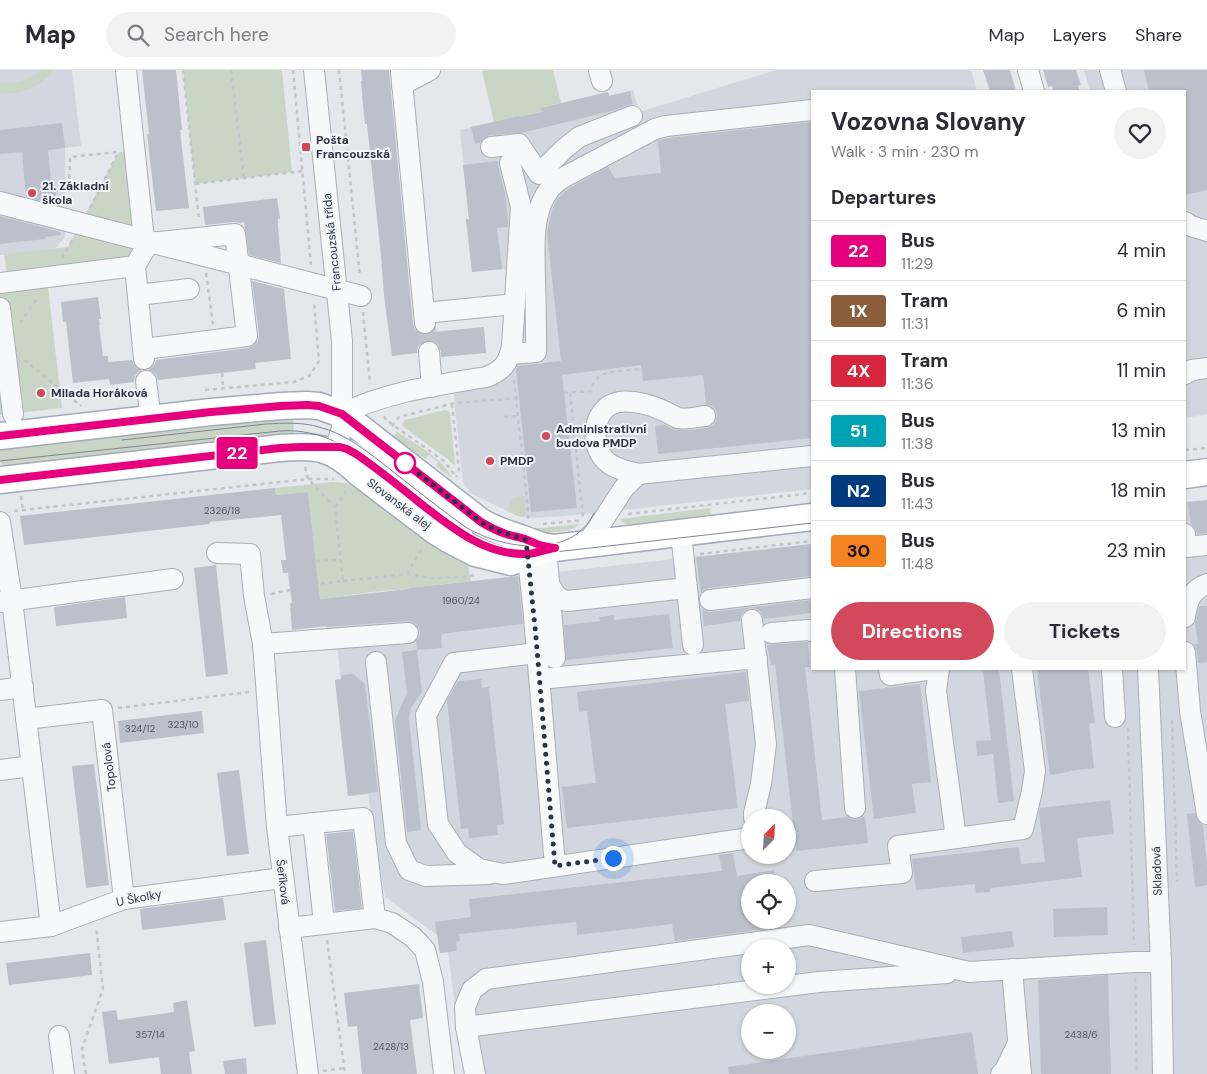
<!DOCTYPE html>
<meta charset="utf-8">
<style>
body{margin:0;font-family:"DM Sans",sans-serif;background:#f2f2f3;color:#2b2b33;height:100vh;display:flex;flex-direction:column;font-size:19px;white-space:nowrap}
*{box-sizing:border-box;margin:0}
p{font-size:16px;color:#7c7c81}
.icon{flex:none;width:28px;height:28px;fill:none;stroke:currentColor;stroke-width:2;stroke-linecap:round;stroke-linejoin:round}
.map{position:relative;flex:1;overflow:hidden}
.sheet{position:absolute;left:811px;top:20px;width:375px;height:580px;display:flex;flex-direction:column;background:#fff;border-radius:0px;box-shadow:0 1px 4px #0004}
.sheet>*{flex:none}
.badge{padding:0 10px;border-radius:4px;font-size:18px;line-height:32px}
.needle{width:32px;rotate:24deg}
.buttons{position:absolute;left:741px;top:739px;display:grid;gap:10px}
.buttons a{display:grid;place-items:center;width:55px;height:55px;border-radius:50%;background:#fff;box-shadow:0 1px 4px #0004;font-size:25px}
.you{position:absolute;width:25px;height:25px;margin:-12px;border:4px solid #fff;border-radius:50%;background:#1a73e8;box-shadow:0 0 0 8px #1a73e833}
.map>.badge{position:absolute;translate:-50% -50%;box-shadow:0 0 0 2px #fff}
h2{padding:0 20px;font-size:19px;line-height:45px}
.round{display:grid;place-items:center;flex:none;width:52px;height:52px;border-radius:26px;background:#f2f2f3}
.headline{display:flex;align-items:center;justify-content:space-between;height:85px;padding:0 20px}
h1{font-size:24px;font-weight:700;line-height:38px}
.button{display:flex;gap:10px;margin-top:auto;padding:10px 20px}
.button a{flex:1;height:58px;border-radius:30px;background:#d1495b;color:#fff;font-size:20px;font-weight:700;line-height:58px;text-align:center}
.button a+a{background:#f2f2f3;color:#2b2b33}
ul{padding:0;list-style:none}
li{display:flex;align-items:center;gap:15px;height:60px;padding:0 20px;border-top:1px solid #e1e1e2}
li div{flex:1}
li b{display:block;font-size:19px}
li em{font-style:normal}
li .badge{min-width:55px;font-weight:700;text-align:center}
header{display:flex;align-items:center;gap:30px;box-sizing:border-box;height:70px;padding:0 25px;background:#fff;border-bottom:1px solid #e1e1e2}
header strong{font-size:24px}
nav{display:flex;gap:28px;margin-inline-start:auto;font-size:18px}
.search{width:350px;height:45px;background:#f2f2f3;display:flex;align-items:center;gap:12px;box-sizing:border-box;padding:0 18px;border-radius:28px;color:#7c7c81;font-size:19px}
.map>svg:first-child{display:block}
.built{fill:#d2d6de;fill-rule:evenodd}
.green{fill:#c9d6c5}
.building{fill:#bbc0ca}
.lines{fill:none;stroke-linecap:round;stroke-linejoin:round}
.minor-tunnel{stroke:#bfc3cb;stroke-width:20;stroke-dasharray:20 10;stroke-linecap:butt}
.minor-casing{stroke:#a9aeb7;stroke-width:22}
.major-casing{stroke:#a3abb8;stroke-width:29}
.path{stroke:#c2c5cb;stroke-width:2.5;stroke-dasharray:4 4;stroke-linecap:butt}
.minor{stroke:#f7f8fa;stroke-width:20}
.major{stroke:#fff;stroke-width:26}
.tram{stroke:#7d8696;stroke-width:1}
.line-casing{stroke:#fff;stroke-width:11}
.line{stroke:#e6007e;stroke-width:8}
.walk{stroke:#2b3445;stroke-width:5;stroke-dasharray:0 9}
.poi-dot{fill:#d1495b;stroke:#f4f6f9;stroke-width:2}
.stop-dot{fill:#fff;stroke:#e6007e;stroke-width:2.5}
.labels{text-anchor:middle;dominant-baseline:central;stroke-width:4;stroke-linejoin:round;paint-order:stroke}
.number-label{font-size:10px;fill:#4f5766}
.poi-label{font-size:12px;font-weight:bold;fill:#2b3445;stroke:#f4f6f9;text-anchor:start}
.street-label{font-size:12px;fill:#2b3445;stroke:#f4f6f9}
</style>
<header>
<strong>Map</strong>
<div class="search"><svg class="icon" aria-label="search" viewBox="0 0 24 24"><circle cx="10" cy="10" r="6"/><path d="M15 15l6 6"/></svg>Search here</div>
<nav><a>Map</a><a>Layers</a><a>Share</a></nav>
</header>
<div class="map">
<svg width="1207" height="1004" viewBox="0 0 1207 1004">
<rect width="100%" height="100%" fill="#e4e7ec"/>
<g class="built">
<path d="M0 0H72L81 76 65 78V167L55 179 0 185Z"/>
<path d="M776 0H971L977 21H812V419L588 444 536 448 518 446 472 424 463 413 453 318 501 313 525 197 472 202 466 149H469L460 60 519 46 520 47 541 42V38L608 22 609 26 633 20 639 42Z"/>
<path d="M1084 0H1207V344L1185 348V21H1090Z"/>
<path d="M1207 428V1004H464L448 882 440 883 437 865 385 827 368 724 348 726 335 610 341 609 336 569 329 563V558H326L325 551 328 544 326 528 410 519V518L812 474V599H1185V432L1207 430ZM750 748H788V785H750ZM750 812H788V850H750ZM750 878H788V915H750ZM750 942H788V980H750Z"/>
</g>
<g class="green">
<path d="M40 0H54C41 16 21 26 0 23V12C15 15 29 10 40 0Z"/>
<path d="M183 0H282L292 102 195 114Z"/>
<path d="M486 0H553L561 33 541 38 542 42 519 47V46L494 52 482 1Z"/>
<path d="M119 82H135V196L47 208 62 338 0 345V213L8 212 4 184 68 177Z"/>
<path d="M445 340 448 341 450 343 455 393 454 395 446 388 405 358 402 354 405 350Z"/>
<path d="M292 341 295 369 4 398 0 391V378Z"/>
<path d="M397 362C414 373 444 389 452 408L437 397 436 396 438 392 429 385 426 389 395 371 393 367Z"/>
<path d="M333 412 345 413 358 418 464 490 468 496 471 511 410 518V519L371 522 320 529 308 422 276 425 275 418Z"/>
<path d="M524 426 526 442 523 447 518 446 507 441 513 428Z"/>
<path d="M710 438 711 445 634 454H626L619 449Z"/>
<path d="M580 454C566 466 538 462 520 461L529 458H542Z"/>
</g>
<g class="building">
<path d="M142 0H176L182 60H180L189 138 156 141 147 64H149Z"/>
<path d="M361 0H389L413 254 415 259 420 264 426 265 433 262 484 257 486 283 441 287V281L438 275 434 271 428 270 422 273 418 277 417 283 392 286 384 226 381 186 367 54H365L363 35 361 11H362Z"/>
<path d="M983 0H1010L1016 21H990Z"/>
<path d="M1043 0H1076L1081 15 1078 16 1080 21H1053L1052 16 1048 17Z"/>
<path d="M1144 0H1207V120L1185 125V21H1149Z"/>
<path d="M630 21 633 34 628 35 612 41 521 63 490 65 484 68 480 73 475 74 471 57 519 46V47L542 42 541 38 608 22 609 26Z"/>
<path d="M812 52V368L658 384 655 356 665 355 676 360H689L707 358 713 355 716 351 717 345 715 339 710 335H706L703 305 643 311 641 295 562 305 577 438 531 442 516 299 518 296 561 291 547 162 552 140 557 129 568 119 608 97 615 108 661 103 658 71 659 70 668 68Z"/>
<path d="M62 53 65 78 48 80 52 122H56L57 135 26 127 22 82 0 84V60Z"/>
<path d="M498 91V96L505 123 508 150V157L497 158 502 199 472 202 466 149H469L463 95Z"/>
<path d="M277 128 280 148 278 149V155L281 193 249 185 244 152 240 153 234 152 205 155 203 137Z"/>
<path d="M0 146 60 162 61 165 45 167V169L0 174Z"/>
<path d="M252 211 284 219 291 289 255 293 256 299 158 310 155 303 148 300 155 294 156 290 248 278 254 275 258 270 259 265Z"/>
<path d="M98 227 101 249H99L100 255H99L103 286H108V292L132 290 135 296 142 300 138 302 135 306 134 312 110 315 109 309 73 313 66 252H63L61 232Z"/>
<path d="M275 418 276 425 308 422 320 529 410 519V518L518 506 523 554 441 564 442 578 417 580 416 571 419 568 420 562 418 557 414 553 408 551 326 557V556L292 560 290 533H292L288 503H283L281 490H286L281 445 210 452V454L24 475 20 446Z"/>
<path d="M1207 430V463L1197 464 1195 458 1191 454 1188 432Z"/>
<path d="M812 474V506L709 518 703 520 701 523 696 487Z"/>
<path d="M216 495 228 604 206 607 194 498Z"/>
<path d="M125 527 127 548 56 556 54 537Z"/>
<path d="M812 530V543L764 549 762 543 757 539 750 538 745 540 741 545 740 551 704 556 702 539 706 541 711 542Z"/>
<path d="M1199 536H1207V592L1198 593 1197 581 1194 574H1198L1195 552Z"/>
<path d="M669 544 673 578 566 590 564 555 600 551 599 547 614 545V550Z"/>
<path d="M808 572 810 597H805L822 750 848 747 856 750 865 746 868 773 796 781 775 594 771 595 767 575Z"/>
<path d="M417 580 422 622 411 638 409 648 421 760 407 762 395 650 407 623 402 582Z"/>
<path d="M999 599 1014 731 998 733 993 684 977 686 976 671 991 670 983 601Z"/>
<path d="M1037 599H1088L1095 653 1089 654 1094 698 1069 701V702L1050 705Z"/>
<path d="M746 602 749 631 725 634 738 738 567 758 562 717 596 713 587 641 579 642 577 622Z"/>
<path d="M353 604 365 614 378 722 348 726 335 610 341 609V605Z"/>
<path d="M481 609 482 618 489 617 504 754 497 755 498 765 469 768 468 758 461 759 447 630 458 611Z"/>
<path d="M920 614 931 712 912 714 916 743 874 749 859 621Z"/>
<path d="M202 641 204 663 120 673 118 651Z"/>
<path d="M94 694 109 815 86 818 72 696Z"/>
<path d="M239 700 249 784 227 786 217 703Z"/>
<path d="M1110 730 1114 764 1077 768 1082 807 990 818V822L976 823 975 814 916 820 912 789 1019 777 1021 794 1045 792 1039 743 1040 738Z"/>
<path d="M1195 743 1198 751 1203 755 1207 797V815L1195 817 1187 744Z"/>
<path d="M353 761 362 838 335 841 326 764Z"/>
<path d="M733 783 737 806 774 800 777 812H750V850H779L780 857 675 871 672 854 577 865 576 852 459 864 460 871 456 872 457 881 440 883 435 852 471 847 469 829 722 801 719 785Z"/>
<path d="M223 828 226 850 142 860 140 839Z"/>
<path d="M1107 837 1108 865 1054 867 1053 839Z"/>
<path d="M1012 861 1014 877 963 883 961 867Z"/>
<path d="M266 870 276 954 254 957 244 873Z"/>
<path d="M90 883 92 905 9 915 6 893Z"/>
<path d="M1108 905 1111 1004H1041L1038 910Z"/>
<path d="M419 914 423 948 410 950 417 1004H362L357 956 348 957 344 923Z"/>
<path d="M187 930 195 981 189 982 192 1004H161L159 987 109 994 102 942 116 940 118 950 174 942 173 933Z"/>
<path d="M972 962 978 1004H729L728 997Z"/>
<path d="M246 988 247 1004H225L223 991Z"/>
</g>
<g class="lines">
<path class="minor-tunnel" d="M425 253 429 282"/>
<defs>
<g id="minor">
<path d="M126 0 145 179"/>
<path d="M314 0 342 271V358L336 377 332 382"/>
<path d="M599 0 602 11"/>
<path d="M1028 0 1034 21"/>
<path d="M1110 0 1116 21"/>
<path d="M401 1 425 253"/>
<path d="M402 15 430 0"/>
<path d="M491 77 519 74 539 104 564 79 579 67 632 46"/>
<path d="M0 132 361 226 0 134"/>
<path d="M1185 152 1191 156 1207 161"/>
<path d="M0 213 135 196"/>
<path d="M138 225 189 219"/>
<path d="M0 238 13 344"/>
<path d="M424 243 515 234"/>
<path d="M144 279 247 266 235 164 151 173 145 179 135 196 144 289"/>
<path d="M429 282 432 317"/>
<path d="M510 284 536 282C536 259 536 236 535 213 535 187 531 149 545 126 552 114 561 108 574 102L655 59 666 56 812 40"/>
<path d="M1185 304 1192 300 1207 298"/>
<path d="M146 311 151 349"/>
<path d="M342 344C385 322 438 315 486 307 502 301 509 293 512 276L521 137 510 93"/>
<path d="M705 346C697 347 686 350 678 348 673 346 669 343 664 341 652 335 633 330 619 332 592 337 589 375 606 391 614 399 628 401 638 404L812 386"/>
<path d="M337 377 347 379 356 384 451 457 462 464"/>
<path d="M0 452 12 530 51 856"/>
<path d="M681 463 693 575"/>
<path d="M1185 464 1186 477 1207 475"/>
<path d="M526 472 533 535 555 796"/>
<path d="M576 475 589 469 594 464 624 418 638 404"/>
<path d="M546 477 555 588"/>
<path d="M217 483 250 484 254 526 263 574 277 757 308 1004"/>
<path d="M549 514C554 523 557 529 567 531L687 518"/>
<path d="M710 530 812 518"/>
<path d="M0 532 173 509"/>
<path d="M1185 547C1187 531 1191 520 1207 514"/>
<path d="M752 550 766 674 761 714 754 743V748"/>
<path d="M771 563 808 560 812 561"/>
<path d="M263 574 408 563"/>
<path d="M1185 582 1190 641 1207 744"/>
<path d="M537 583 454 593 426 645 438 754 457 783 479 799 503 804 750 768"/>
<path d="M376 592 396 773 409 800 426 806 489 804"/>
<path d="M845 599 855 738"/>
<path d="M889 599 890 605 934 599"/>
<path d="M939 599 936 621 956 768"/>
<path d="M1112 599 1115 647"/>
<path d="M1148 599 1161 892 1163 1004"/>
<path d="M540 609 757 588"/>
<path d="M0 620 23 617"/>
<path d="M26 649 102 640 124 829"/>
<path d="M0 700 32 696"/>
<path d="M313 753 324 853"/>
<path d="M277 757 363 748 375 848 289 858"/>
<path d="M815 811 902 803 898 776 1023 759 1032 721 1035 701 1022 599"/>
<path d="M375 848 392 853 413 867 425 880 433 912 444 1004"/>
<path d="M0 862 51 856 124 829 282 808"/>
<path d="M1012 899 1021 1004"/>
<path d="M466 957 819 912 947 903"/>
<path d="M59 966 64 1004"/>
<path d="M475 1004 466 957 465 937 472 920 486 909 809 865 969 902 1134 892H1161"/>
<path d="M1001 1004 1005 1000 1018 973"/>
</g>
<g id="major">
<path d="M0 366 211 342 281 336 307 335 319 336 342 344 481 452C496 461 507 463 523 469 536 473 539 477 554 478"/>
<path d="M1185 405 1207 402"/>
<path d="M0 410 280 378C317 375 332 377 359 403L434 460 448 469 475 483 511 492 528 485 546 479 812 447"/>
</g>
</defs>
<use href="#minor" class="minor-casing"/>
<use href="#major" class="major-casing"/>
<g class="path">
<path d="M183 0 199 150"/>
<path d="M231 0 244 108"/>
<path d="M293 0 311 195"/>
<path d="M339 0 360 207"/>
<path d="M195 114 302 101"/>
<path d="M52 120 63 117 69 114 70 87 117 82"/>
<path d="M90 138 117 85"/>
<path d="M62 188 73 169"/>
<path d="M206 203 213 254"/>
<path d="M363 242 370 314"/>
<path d="M20 253 38 227"/>
<path d="M24 290 81 336"/>
<path d="M222 303 223 318"/>
<path d="M514 310 528 439V449"/>
<path d="M205 320 294 312 309 306 319 291 314 231"/>
<path d="M564 323 591 321C592 314 596 308 602 305 610 301 631 300 641 299"/>
<path d="M570 323 583 448"/>
<path d="M452 334 459 400 456 407"/>
<path d="M384 346 386 350 393 355 444 391 454 404"/>
<path d="M504 347 518 346"/>
<path d="M392 356 399 347 455 333 519 328"/>
<path d="M1185 380 1207 378"/>
<path d="M305 397 308 409 335 437 343 511 319 514"/>
<path d="M21 426 23 440"/>
<path d="M335 437 347 420"/>
<path d="M14 441 308 409H334"/>
<path d="M628 444 812 423"/>
<path d="M543 454 583 450"/>
<path d="M700 484 812 471"/>
<path d="M316 491 340 490"/>
<path d="M407 504 423 477"/>
<path d="M343 511 407 504 430 508 465 507 475 505"/>
<path d="M271 524 290 520"/>
<path d="M118 638 249 622"/>
<path d="M1172 650 1177 812"/>
<path d="M1128 658 1134 875"/>
<path d="M327 870 345 1004"/>
<path d="M1135 908 1137 1004"/>
<path d="M323 1001 344 998"/>
<path d="M86 1004 82 979 103 919 96 857"/>
</g>
<use href="#minor" class="minor"/>
<use href="#major" class="major"/>
<g class="tram">
<path d="M122 370 266 354C284 353 302 352 319 357 347 364 369 383 391 400 415 419 439 438 464 456 500 479 572 491 594 443"/>
<path d="M0 391 280 361C306 359 330 367 352 381 377 398 401 418 425 436 456 460 487 485 527 485 534 485 540 483 546 483L812 453"/>
</g>
</g>
<g class="lines">
<defs>
<path id="line" d="M0 366 211 342 281 336 307 335 319 336 342 344 481 452C489 457 497 461 506 464 512 466 519 467 525 469 537 474 542 477 555 478 546 479 535 484 526 484 484 485 451 457 420 433 399 416 378 399 356 384L347 379 340 377H301L280 378 0 410"/>
</defs>
<use href="#line" class="line-casing"/>
<use href="#line" class="line"/>
<path class="walk" d="M405 393 481 452C496 461 510 465 526 470L536 567 555 796 613 788"/>
</g>
<g class="poi-dot">
<rect x="301" y="72" width="10" height="10" rx="2.5"/>
<circle cx="32" cy="123" r="5"/>
<circle cx="41" cy="323" r="5"/>
<circle cx="546" cy="366" r="5"/>
<circle cx="490" cy="391" r="5"/>
</g>
<circle class="stop-dot" cx="405" cy="393" r="10"/>
<g class="labels">
<g class="number-label">
<text x="222" y="440">2326/18</text>
<text x="461" y="530">1960/24</text>
<text x="183" y="654">323/10</text>
<text x="140" y="658">324/12</text>
<text x="150" y="964">357/14</text>
<text x="1081" y="964">2438/6</text>
<text x="391" y="976">2428/13</text>
</g>
<g class="poi-label">
<text x="316" y="70">Pošta<tspan x="316" dy="14">Francouzská</tspan></text>
<text x="42" y="116">21. Základní<tspan x="42" dy="14">škola</tspan></text>
<text x="51" y="323">Milada Horáková</text>
<text x="556" y="359">Administrativní<tspan x="556" dy="14">budova PMDP</tspan></text>
<text x="500" y="391">PMDP</text>
</g>
<g class="street-label">
<text transform="translate(332 172) rotate(-96)">Francouzská třída</text>
<text transform="translate(399 434) rotate(37)">Slovanská alej</text>
<text transform="translate(109 697) rotate(-97)">Topolová</text>
<text transform="translate(1157 801) rotate(-92)">Skladová</text>
<text transform="translate(283 812) rotate(83)">Šeříková</text>
<text transform="translate(139 828) rotate(-11)">U Školky</text>
</g>
</g>
</svg>
<div class="buttons">
<a><svg class="needle" viewBox="-14 -14 28 28"><path d="M0-13l5 13h-10z" fill="#e53935"/><path d="M0 13l5-13h-10z" fill="#7c7c81"/></svg></a>
<a><svg class="icon" aria-label="locate" viewBox="0 0 24 24"><circle cx="12" cy="12" r="6"/><path d="M12 2v4M12 18v4M2 12h4M18 12h4"/></svg></a>
<a>+</a>
<a>−</a>
</div>
<div class="you" style="left:613px;top:788px"></div>
<b class="badge" style="left:237px;top:383px;background:#e6007e;color:#fff">22</b>
<section class="sheet">
<div class="headline"><div><h1>Vozovna Slovany</h1><p>Walk · 3 min · 230 m</p></div><a class="round"><svg class="icon" aria-label="heart" viewBox="0 0 24 24"><path d="M12 20l-8-8c-3-5 5-10 8-4 3-6 11-1 8 4z"/></svg></a></div>
<h2>Departures</h2>
<ul>
<li><span class="badge" style="background:#e6007e;color:#fff">22</span><div><b>Bus</b><p>11:29</p></div><em>4 min</em></li>
<li><span class="badge" style="background:#8b5e3c;color:#fff">1X</span><div><b>Tram</b><p>11:31</p></div><em>6 min</em></li>
<li><span class="badge" style="background:#d7263d;color:#fff">4X</span><div><b>Tram</b><p>11:36</p></div><em>11 min</em></li>
<li><span class="badge" style="background:#00a3b4;color:#fff">51</span><div><b>Bus</b><p>11:38</p></div><em>13 min</em></li>
<li><span class="badge" style="background:#003b80;color:#fff">N2</span><div><b>Bus</b><p>11:43</p></div><em>18 min</em></li>
<li><span class="badge" style="background:#f58220;color:#111">30</span><div><b>Bus</b><p>11:48</p></div><em>23 min</em></li>
</ul>
<div class="button"><a>Directions</a><a>Tickets</a></div>
</section>
</div>
